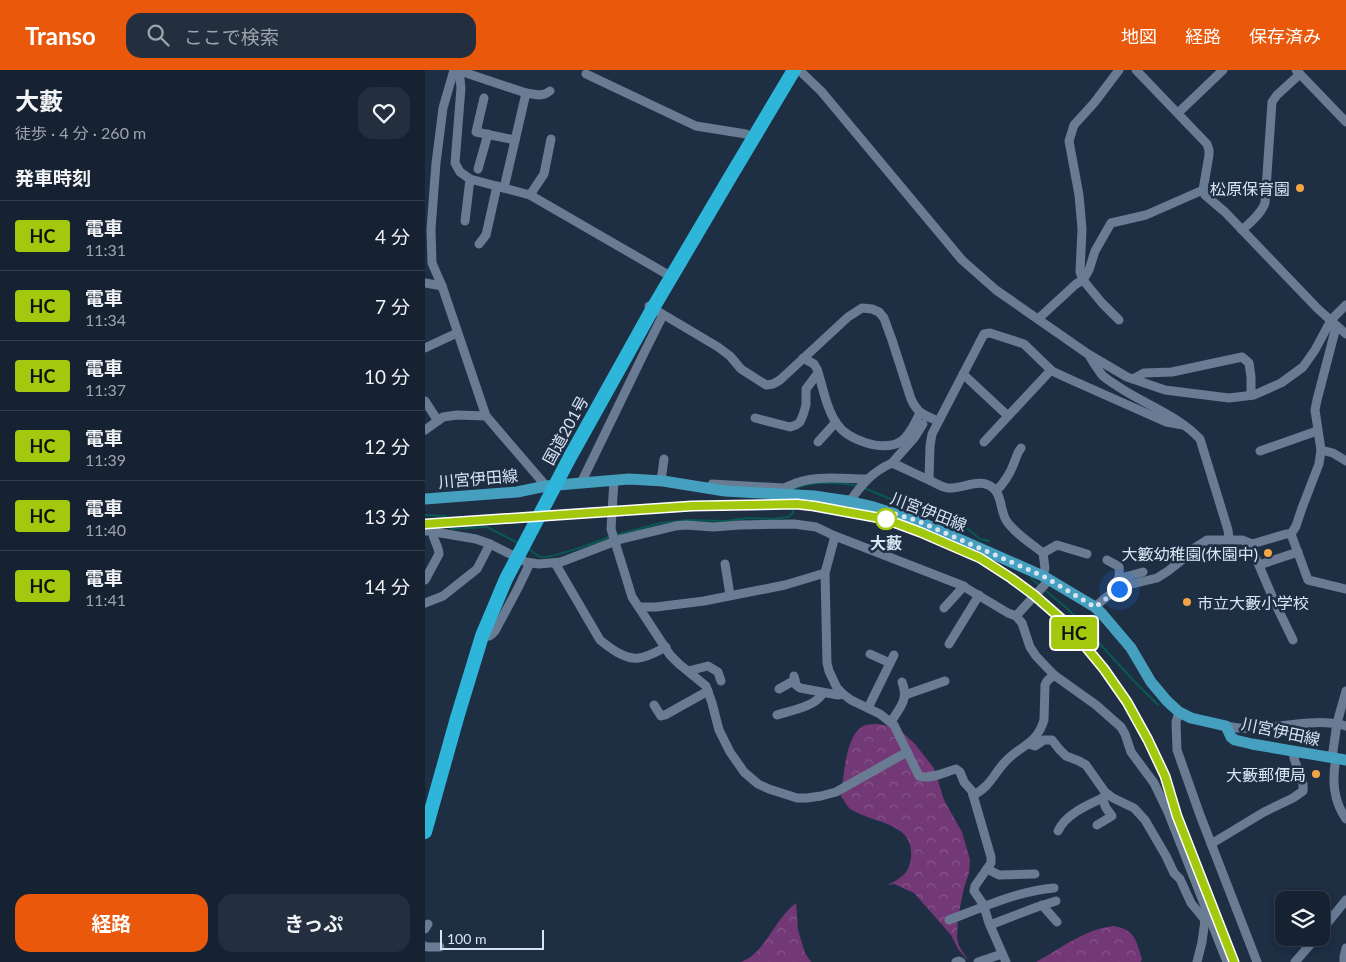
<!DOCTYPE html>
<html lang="ja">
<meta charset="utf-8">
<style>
body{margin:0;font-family:Lato,"Noto Sans JP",sans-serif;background:#232f3e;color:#f1f3f6;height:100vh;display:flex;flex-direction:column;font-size:19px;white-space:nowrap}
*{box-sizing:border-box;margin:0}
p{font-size:16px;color:#9ea4ac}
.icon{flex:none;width:28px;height:28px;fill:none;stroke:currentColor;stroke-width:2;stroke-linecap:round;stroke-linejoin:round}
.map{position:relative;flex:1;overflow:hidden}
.panel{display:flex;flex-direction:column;background:#162232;width:425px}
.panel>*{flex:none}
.badge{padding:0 10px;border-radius:4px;font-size:18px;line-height:32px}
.tools{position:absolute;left:850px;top:821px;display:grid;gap:10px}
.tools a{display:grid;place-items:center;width:55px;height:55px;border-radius:10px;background:#162232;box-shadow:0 2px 8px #0003,0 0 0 1px #353f4d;font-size:25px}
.scale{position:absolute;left:15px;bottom:12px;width:104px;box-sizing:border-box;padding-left:5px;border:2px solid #d9e4f2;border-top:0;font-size:14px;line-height:18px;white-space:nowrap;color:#d9e4f2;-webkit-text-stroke:4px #1e2e43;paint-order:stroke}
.you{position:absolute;width:25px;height:25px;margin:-12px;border:4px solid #fff;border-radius:50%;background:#1a73e8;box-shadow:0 0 0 8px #1a73e833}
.map>.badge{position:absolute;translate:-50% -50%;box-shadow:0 0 0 2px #fff}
h2{padding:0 15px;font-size:19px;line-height:45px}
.round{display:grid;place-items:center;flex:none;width:52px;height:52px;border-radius:15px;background:#232f3e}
.headline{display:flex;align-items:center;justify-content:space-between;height:85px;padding:0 15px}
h1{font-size:24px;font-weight:700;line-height:38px}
.cta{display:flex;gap:10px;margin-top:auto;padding:10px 15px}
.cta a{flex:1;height:58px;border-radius:15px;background:#ea580c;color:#fff;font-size:20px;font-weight:700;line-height:58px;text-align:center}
.cta a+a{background:#232f3e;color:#f1f3f6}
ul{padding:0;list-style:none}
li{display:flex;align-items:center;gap:15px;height:70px;padding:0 15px;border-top:1px solid #353f4d}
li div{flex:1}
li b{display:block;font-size:19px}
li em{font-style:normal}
li .badge{min-width:55px;font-weight:700;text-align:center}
header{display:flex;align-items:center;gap:30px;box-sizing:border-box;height:70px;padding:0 25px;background:#ea580c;color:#fff}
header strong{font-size:24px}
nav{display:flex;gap:28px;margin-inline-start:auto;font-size:18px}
.search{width:350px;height:45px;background:#232f3e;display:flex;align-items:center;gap:12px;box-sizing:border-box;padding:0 18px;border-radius:15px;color:#9ea4ac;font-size:19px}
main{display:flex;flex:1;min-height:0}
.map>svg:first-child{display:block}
.forest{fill:url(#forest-crowns)}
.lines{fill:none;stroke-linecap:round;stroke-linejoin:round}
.stream{stroke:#095953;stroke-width:2}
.minor{stroke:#697c94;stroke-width:9}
.major{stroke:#459fbe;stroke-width:11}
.highway{stroke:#2db6da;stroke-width:14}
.rail{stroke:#c6d2e0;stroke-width:2;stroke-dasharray:6 6;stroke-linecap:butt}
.line-casing{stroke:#fff;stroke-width:11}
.line{stroke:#a2c90d;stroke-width:8}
.walk{stroke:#d9e4f2;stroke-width:5;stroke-dasharray:0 9}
.poi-dot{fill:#f2a542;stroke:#1e2e43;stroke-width:2}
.stop-dot{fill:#fff;stroke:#a2c90d;stroke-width:2.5}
.labels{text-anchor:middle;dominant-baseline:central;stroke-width:5;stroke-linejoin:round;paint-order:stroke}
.poi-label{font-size:16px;fill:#d9e4f2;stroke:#1e2e43;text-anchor:end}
.street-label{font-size:16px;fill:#d9e4f2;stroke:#1e2e43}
.stop-label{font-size:16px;font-weight:bold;fill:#d9e4f2;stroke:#1e2e43}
</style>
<header>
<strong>Transo</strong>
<div class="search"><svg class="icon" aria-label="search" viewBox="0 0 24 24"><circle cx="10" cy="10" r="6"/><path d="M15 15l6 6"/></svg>ここで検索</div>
<nav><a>地図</a><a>経路</a><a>保存済み</a></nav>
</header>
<main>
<section class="panel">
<div class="headline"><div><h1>大藪</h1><p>徒歩 · 4 分 · 260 m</p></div><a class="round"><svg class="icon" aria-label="heart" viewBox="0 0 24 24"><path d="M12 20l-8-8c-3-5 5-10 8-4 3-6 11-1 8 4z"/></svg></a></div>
<h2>発車時刻</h2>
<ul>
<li><span class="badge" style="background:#a2c90d;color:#111">HC</span><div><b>電車</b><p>11:31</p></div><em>4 分</em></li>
<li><span class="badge" style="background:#a2c90d;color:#111">HC</span><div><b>電車</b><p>11:34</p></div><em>7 分</em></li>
<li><span class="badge" style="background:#a2c90d;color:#111">HC</span><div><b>電車</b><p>11:37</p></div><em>10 分</em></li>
<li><span class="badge" style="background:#a2c90d;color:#111">HC</span><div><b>電車</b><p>11:39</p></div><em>12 分</em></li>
<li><span class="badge" style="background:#a2c90d;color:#111">HC</span><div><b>電車</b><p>11:40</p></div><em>13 分</em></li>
<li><span class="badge" style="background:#a2c90d;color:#111">HC</span><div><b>電車</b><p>11:41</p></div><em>14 分</em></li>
</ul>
<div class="cta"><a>経路</a><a>きっぷ</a></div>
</section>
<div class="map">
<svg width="921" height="892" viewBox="0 0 921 892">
<defs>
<pattern id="forest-crowns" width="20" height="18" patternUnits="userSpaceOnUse" patternTransform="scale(1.25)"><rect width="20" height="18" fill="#723976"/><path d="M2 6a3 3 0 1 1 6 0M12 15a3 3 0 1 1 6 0" fill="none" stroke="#86568a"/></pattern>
</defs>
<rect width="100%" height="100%" fill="#1e2e43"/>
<g class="forest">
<path d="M453 654 465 656 477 662 490 674 501 688 509 698 519 730 537 762 545 790 544 803 539 818 533 847 532 868 534 876 544 892 533 879 526 865 489 823 469 814 463 815C477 807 484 804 486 787 489 756 457 754 435 744 432 742 428 741 425 739 421 735 419 730 416 726 419 708 420 661 441 655 445 654 449 654 453 654Z"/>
<path d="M371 833 373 860 380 883 386 892H316C341 883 349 849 371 833Z"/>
<path d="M688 856C710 859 711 870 717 889L716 892H611C637 878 658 860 688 856Z"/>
</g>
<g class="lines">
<g class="stream">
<path d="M439 418 475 433 496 444 511 448 537 454 555 469 564 471"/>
<path d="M370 419C383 411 417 412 432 416"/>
<path d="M0 445 21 446 24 456 27 459 62 457 93 473"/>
<path d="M191 465 236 453 263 450 301 451 323 448 348 449 363 447 368 443V429"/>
<path d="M102 478C106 480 111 485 115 487 125 489 173 472 184 467"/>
<path d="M606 508 614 515"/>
<path d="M620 520 644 540 708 610 733 635"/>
</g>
<g class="minor">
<path d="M29 0 18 38 11 93 6 159 7 193 17 216 61 346 121 416"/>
<path d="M34 0 36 18 30 93 35 102 45 109 105 125 240 203"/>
<path d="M374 0 396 21 537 190 571 220 663 284 702 307 740 320 804 328 829 325 856 313 878 297 890 280 906 250 921 235"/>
<path d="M694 0 669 33 649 55 644 71 654 125 657 159 655 202 658 210 677 233 694 250"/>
<path d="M711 0 782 74 784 80V85L778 120 780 125 800 142 893 239 921 264"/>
<path d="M871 0 921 52"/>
<path d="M35 1 101 23 114 25 120 24 125 21"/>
<path d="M161 4 271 56 321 64"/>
<path d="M59 28 51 62 90 70"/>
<path d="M753 43 798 0"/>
<path d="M53 99 63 64"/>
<path d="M79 118 101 23"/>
<path d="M105 125 119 104 126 69"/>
<path d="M40 151 45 109"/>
<path d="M817 160C825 153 836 144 840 133L847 32 852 25 875 4"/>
<path d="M54 174 61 165 72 116"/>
<path d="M0 213 17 216"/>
<path d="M224 236 293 277 305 286 316 299 341 315 348 314 355 310 423 247 437 238 447 239 454 242 459 248 467 270 486 329C493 344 499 345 513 351"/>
<path d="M613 249 651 214 658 210 664 200 670 181 686 153 721 145 778 120"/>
<path d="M0 278 32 263"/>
<path d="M665 287C669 293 673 300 678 306 684 311 691 315 697 319 722 335 755 347 775 369L803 460 804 469"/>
<path d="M378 288 389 294 392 299C398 317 401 338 412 354 423 370 457 382 475 372 485 366 490 352 495 343"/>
<path d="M538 304 583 346"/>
<path d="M708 309 719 303 747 302 817 287 824 293 826 307V325"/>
<path d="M0 331 13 351"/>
<path d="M330 348 365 357 371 355 375 352 378 345 381 335V319L393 303"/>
<path d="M0 360 18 347 32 345 61 346"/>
<path d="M393 372 411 352"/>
<path d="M559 372 626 300"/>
<path d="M896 380 908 383 921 391"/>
<path d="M835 381 892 361"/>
<path d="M467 393 490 367 498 354"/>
<path d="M189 410 186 459 207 527 245 585 254 594 281 616 287 633 294 660 305 682 319 702 333 714 344 719 372 728H382L396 726 411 722 482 682"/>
<path d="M504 410 505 376 507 364 559 264 565 263 599 274 627 301 642 308 741 352 758 355"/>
<path d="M236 411 239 389"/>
<path d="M156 413 220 281 238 245"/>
<path d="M287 414 359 418 364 416"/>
<path d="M363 421 364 416C387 404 417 409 442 409"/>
<path d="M571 421C579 413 585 404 589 393 591 388 592 383 596 378"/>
<path d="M425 431C437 414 447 402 467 393 479 398 490 404 502 409 509 412 516 417 523 418 539 419 555 407 568 418 577 425 575 440 581 450 588 462 607 474 618 483L620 498 618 506"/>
<path d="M0 461H4L51 469 65 474 101 492 114 494 136 492 196 469 250 456 261 455 288 457 315 455 369 454 391 457 410 466 536 515 583 543 591 546 597 553 605 577 611 586 629 605 671 635 696 657 700 664 706 682 729 713 743 742 802 892"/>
<path d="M866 464 871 456 877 438 894 394 896 380 890 340 892 330 910 261 907 253"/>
<path d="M866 464 883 510 921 519"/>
<path d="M410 466 400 503 402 593 404 601 412 618 418 624 426 630 455 644 469 655 494 706C504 710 520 702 531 699L535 702 539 712 547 721 548 725 566 787V793L550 816 549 821 558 834 564 853 581 892"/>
<path d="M827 474V479L850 533 868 570"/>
<path d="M618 483 632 475 662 484"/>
<path d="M682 490C685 492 692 495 694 497 695 500 693 514 694 519"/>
<path d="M130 493 175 570C185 578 200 590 214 588 223 587 233 581 241 577"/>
<path d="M300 494 305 525"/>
<path d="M834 495 873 482"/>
<path d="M693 509 718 502"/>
<path d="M0 510 14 484C14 476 7 469 8 461"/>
<path d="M0 533 18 526 52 499 65 474"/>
<path d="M214 537H231L279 531 360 515 400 503"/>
<path d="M670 537 680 528 699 516 732 508 743 501 757 490 771 477 782 470H817L827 474 861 464H866"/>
<path d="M519 538 539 516"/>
<path d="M591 546 624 510"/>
<path d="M57 566C64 567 66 566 70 561L93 518 105 493"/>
<path d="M524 574 554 525"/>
<path d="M445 584 465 593"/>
<path d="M263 601 283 596 293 602 296 611"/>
<path d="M369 606 371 615 375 618 413 625 418 624"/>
<path d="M354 619 370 610"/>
<path d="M480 625 520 611"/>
<path d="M229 635 236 646 240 645 283 621"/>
<path d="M443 638 469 585"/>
<path d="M754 642 751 652 752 680 775 745 832 892"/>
<path d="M352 645C367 640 390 637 398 623"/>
<path d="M466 652C475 637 484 630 477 612"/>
<path d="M801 656C840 665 881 645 921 656"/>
<path d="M604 674 610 676 619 670H627L634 679 641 686 654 691 661 695 680 722 688 728 709 738 720 750 741 786 749 803 755 809 766 833 780 850"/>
<path d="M907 688 912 653 921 621"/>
<path d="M911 688C907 710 908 730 921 749"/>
<path d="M548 725C553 723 557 720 561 716 568 709 573 699 580 692 595 675 611 676 619 650L620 615 622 611 629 605"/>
<path d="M672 755 687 746 681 738 677 728"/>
<path d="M633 761C641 743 667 733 684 725"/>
<path d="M786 774 839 742 868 728 878 721C880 707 868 695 868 681"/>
<path d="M562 799 574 805 610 804"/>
<path d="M617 835 632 852"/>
<path d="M524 850C558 837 593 821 629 818"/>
<path d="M565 855 612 837 631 831"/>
<path d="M0 859 3 854"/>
<path d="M896 861 921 830"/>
<path d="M0 876 2 877H15"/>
<path d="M531 892 534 891 536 892"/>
<path d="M553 892 577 884"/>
<path d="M772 892 777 872 780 850 785 848"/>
<path d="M870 892 891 868"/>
<path d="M919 892V887L921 878"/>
</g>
<path class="major" d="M0 429 92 422 121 416 204 409 238 411 300 421 389 426 423 431 445 436 493 451 618 506 670 537 678 545 706 578 726 612 742 631 754 642 766 648 801 656 806 667 810 670 827 674 921 690"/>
<path class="highway" d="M0 762 32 648 57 566 81 509 145 387 228 238 304 109 369 0"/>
<path class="rail" d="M0 454 267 436 372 434 389 436 460 449 478 455 555 488 586 508 609 525 641 553 679 599 702 632 723 670 739 706 752 745 809 892"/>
</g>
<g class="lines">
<defs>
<path id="line" d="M0 454 267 436 372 434 389 436 460 449 495 462 555 488 586 508 609 525 641 553 679 599 702 632 723 670 740 706 752 746 809 892"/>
</defs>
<use href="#line" class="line-casing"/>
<use href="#line" class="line"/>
<path class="walk" d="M461 449V441L493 451 618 506 670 537 694 519"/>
</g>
<g class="poi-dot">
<circle cx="875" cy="118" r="5"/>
<circle cx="843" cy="483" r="5"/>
<circle cx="762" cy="532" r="5"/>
<circle cx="891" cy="704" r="5"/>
</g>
<circle class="stop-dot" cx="461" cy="449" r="10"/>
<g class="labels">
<g class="poi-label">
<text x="865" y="118">松原保育園</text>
<text x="833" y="483">大籔幼稚園(休園中)</text>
<text x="772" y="532" text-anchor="start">市立大藪小学校</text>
<text x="881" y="704">大藪郵便局</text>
</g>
<g class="street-label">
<text transform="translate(140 360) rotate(-61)">国道201号</text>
<text transform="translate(53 408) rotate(-5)">川宮伊田線</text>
<text transform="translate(504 441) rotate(21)">川宮伊田線</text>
<text transform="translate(856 661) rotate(12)">川宮伊田線</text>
</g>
<g class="stop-label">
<text x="461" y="472">大藪</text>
</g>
</g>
</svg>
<div class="tools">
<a><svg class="icon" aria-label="layers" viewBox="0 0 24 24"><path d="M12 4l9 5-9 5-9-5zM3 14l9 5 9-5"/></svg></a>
</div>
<div class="scale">100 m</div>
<div class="you" style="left:694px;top:519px"></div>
<b class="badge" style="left:649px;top:563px;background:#a2c90d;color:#111">HC</b>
</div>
</main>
